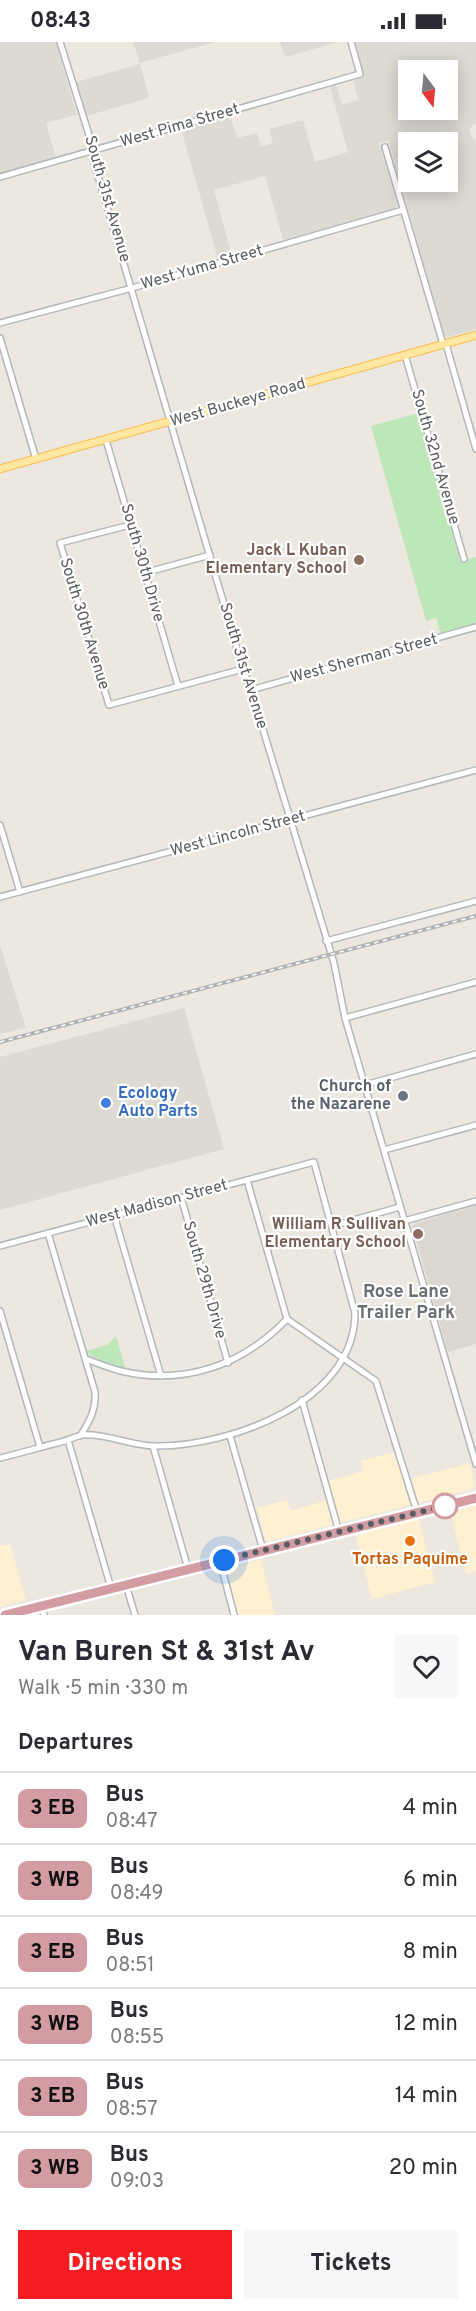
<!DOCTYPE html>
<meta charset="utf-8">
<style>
body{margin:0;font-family:Overpass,sans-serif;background:#f7f7f7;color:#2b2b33;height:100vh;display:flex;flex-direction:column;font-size:22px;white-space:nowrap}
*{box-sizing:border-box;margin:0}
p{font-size:20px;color:#7c7c81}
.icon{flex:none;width:33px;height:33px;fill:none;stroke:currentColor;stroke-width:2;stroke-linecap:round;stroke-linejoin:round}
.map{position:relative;height:1573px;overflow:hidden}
.side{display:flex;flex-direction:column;background:#fff;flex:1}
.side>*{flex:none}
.badge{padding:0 12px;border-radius:9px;font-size:21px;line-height:39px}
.needle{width:39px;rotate:164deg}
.controls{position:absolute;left:398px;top:18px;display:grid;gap:12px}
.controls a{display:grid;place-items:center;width:60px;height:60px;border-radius:0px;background:#fff;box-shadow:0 3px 15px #0003;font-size:30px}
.you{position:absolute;width:30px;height:30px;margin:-15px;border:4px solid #fff;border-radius:50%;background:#1a73e8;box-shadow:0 0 0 9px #1a73e833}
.map>.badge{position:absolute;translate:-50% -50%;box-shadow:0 0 0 3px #fff}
h2{padding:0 18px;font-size:22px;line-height:54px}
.round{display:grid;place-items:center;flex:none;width:63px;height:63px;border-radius:0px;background:#f7f7f7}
.overview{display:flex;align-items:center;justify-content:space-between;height:102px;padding:0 18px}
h1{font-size:28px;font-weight:700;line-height:45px}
.primary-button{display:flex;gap:12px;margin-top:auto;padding:12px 18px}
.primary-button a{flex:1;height:69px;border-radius:0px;background:#f41e22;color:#fff;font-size:24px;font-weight:700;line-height:69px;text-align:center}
.primary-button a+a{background:#f7f7f7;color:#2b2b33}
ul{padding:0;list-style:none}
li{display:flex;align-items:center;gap:18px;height:72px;padding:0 18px;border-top:2px solid #e1e1e2}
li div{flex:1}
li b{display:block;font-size:22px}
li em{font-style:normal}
li .badge{min-width:66px;font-weight:700;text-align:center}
.status{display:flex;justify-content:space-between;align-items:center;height:42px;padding:0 30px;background:#fff;direction:ltr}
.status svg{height:16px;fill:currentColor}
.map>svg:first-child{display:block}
.commercial{fill:#fff0d1}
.industrial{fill:#dddad4;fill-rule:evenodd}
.education{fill:#dcd7ce}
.green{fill:#bde6b9}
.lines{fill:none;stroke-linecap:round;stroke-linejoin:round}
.minor-casing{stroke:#b2b7bb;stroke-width:8}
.major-casing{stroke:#fab84a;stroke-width:9}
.minor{stroke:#fff;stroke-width:5}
.major{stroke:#ffe7a1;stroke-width:7}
.rail-casing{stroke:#b1b2b2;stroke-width:4}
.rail{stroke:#fff;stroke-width:1.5;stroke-dasharray:4.5;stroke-linecap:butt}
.line-casing{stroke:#fff;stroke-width:14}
.line{stroke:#d39ca3;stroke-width:9}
.walk{stroke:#585d61;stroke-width:6;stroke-dasharray:0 10.8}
.education-dot{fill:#8d6e63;stroke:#fff;stroke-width:2}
.worship-dot{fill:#6b7280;stroke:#fff;stroke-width:2}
.shop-dot{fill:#3f7fe0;stroke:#fff;stroke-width:2}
.stop-dot{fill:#fff;stroke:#d39ca3;stroke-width:3}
.food-dot{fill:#e8710a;stroke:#fff;stroke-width:2}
.labels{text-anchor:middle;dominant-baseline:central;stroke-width:4.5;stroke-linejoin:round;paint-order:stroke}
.street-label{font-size:16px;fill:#585d61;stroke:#fff}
.education-label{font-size:16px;font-weight:bold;fill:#785e54;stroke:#fff;text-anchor:end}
.worship-label{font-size:16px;font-weight:bold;fill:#5b616d;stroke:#fff;text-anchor:end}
.shop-label{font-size:16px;font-weight:bold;fill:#366cbe;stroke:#fff;text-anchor:start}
.food-label{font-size:16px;font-weight:bold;fill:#c56008;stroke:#fff}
.neighbourhood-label{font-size:18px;font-weight:bold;fill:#696f73;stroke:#fff}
</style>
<div class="status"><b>08:43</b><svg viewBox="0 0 49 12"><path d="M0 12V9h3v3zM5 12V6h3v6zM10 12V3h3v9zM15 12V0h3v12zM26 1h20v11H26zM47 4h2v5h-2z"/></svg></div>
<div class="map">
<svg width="476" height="1573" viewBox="0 0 476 1573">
<rect width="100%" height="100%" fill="#ede8df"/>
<g class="commercial">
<path d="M398 1409 406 1436 410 1437 470 1421 475 1444 473 1447 269 1499 265 1497 257 1466 287 1458 291 1469 334 1456 329 1439 363 1429 361 1419Z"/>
<path d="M476 1463V1529L466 1532 450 1469Z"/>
<path d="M419 1477 435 1540 372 1557 356 1493Z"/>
<path d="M10 1502 26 1558 0 1565V1504Z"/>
<path d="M261 1517 275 1573H238L227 1527Z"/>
</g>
<g class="industrial">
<path d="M0 0H56L76 71 80 72 46 81 56 116 0 131Z"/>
<path d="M133 0H215L140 21Z"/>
<path d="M280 0H339L285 15Z"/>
<path d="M354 0H476V81L470 86V91L476 100V287L448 295 444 293 388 98 379 101 397 162 395 167 283 198 265 134 214 148 232 213 218 217 181 87 230 73 237 96 257 91 261 105 273 101 269 87 303 78 315 120 348 110 330 45 336 43 342 62 358 58 353 38 364 35ZM408 28H447V68H408ZM408 100H447V140H408Z"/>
<path d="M140 22 149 56 86 74 76 40Z"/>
<path d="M0 903 26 986 0 992Z"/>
<path d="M184 966 224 1107 0 1168V1015Z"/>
</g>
<path class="education" d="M476 1164V1302L448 1310 412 1184 415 1181Z"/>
<g class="green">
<path d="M419 371 460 519 476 515V583L441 593 436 576 426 579 371 384Z"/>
<path d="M116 1294 125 1326 105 1321 87 1311 86 1309 107 1303Z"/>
</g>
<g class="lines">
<defs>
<g id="minor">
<path d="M60 0 94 109 93 117 243 627 251 648 334 921 345 976 476 1422"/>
<path d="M385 105 443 302"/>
<path d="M0 135 360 32 351 0"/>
<path d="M0 281 132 246 403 168"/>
<path d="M0 296 36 417"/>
<path d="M446 302 476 407"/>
<path d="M405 313 464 517"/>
<path d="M106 398 178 644"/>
<path d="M130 483 60 501 109 663 243 627"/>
<path d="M144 531 210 513"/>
<path d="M251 648 476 585"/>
<path d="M0 783 20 850"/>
<path d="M0 855 476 728"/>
<path d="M326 899 476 859"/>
<path d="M345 976 476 940"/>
<path d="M365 1043 476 1012"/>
<path d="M384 1108 476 1083"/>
<path d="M247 1138 287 1277"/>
<path d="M181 1155 228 1321"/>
<path d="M114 1173 161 1334"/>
<path d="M404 1179 476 1159"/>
<path d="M332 1184 400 1165"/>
<path d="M48 1191 95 1350C96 1368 90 1378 81 1393"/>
<path d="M0 1204 314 1120 355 1271C355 1360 229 1405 155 1404 132 1404 105 1391 83 1393 76 1394 69 1398 61 1400 41 1405 21 1411 0 1416"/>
<path d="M0 1269 40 1405"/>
<path d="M287 1277 376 1339 417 1470"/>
<path d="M86 1317C97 1321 109 1326 121 1329 184 1344 243 1323 287 1277"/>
<path d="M302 1358 339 1490"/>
<path d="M230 1394 263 1508"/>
<path d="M68 1398 111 1546"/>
<path d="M153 1404 188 1527"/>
<path d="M220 1519 234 1573"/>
<path d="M126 1543 135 1573"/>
<path d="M42 1564 44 1573"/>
</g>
<g id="major">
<path d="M0 427 476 293"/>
<path d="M5 1573 476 1456"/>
</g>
</defs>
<use href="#minor" class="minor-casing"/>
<use href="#major" class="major-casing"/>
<use href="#minor" class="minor"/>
<use href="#major" class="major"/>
<defs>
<path id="rail" d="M0 1000 476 874"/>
</defs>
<use href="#rail" class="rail-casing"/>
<use href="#rail" class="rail"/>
</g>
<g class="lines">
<defs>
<path id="line" d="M5 1573 476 1456"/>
</defs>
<use href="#line" class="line-casing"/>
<use href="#line" class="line"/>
<path class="walk" d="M224 1518 445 1464"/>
</g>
<g class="education-dot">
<circle cx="359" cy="518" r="6"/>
<circle cx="418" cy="1192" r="6"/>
</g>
<circle class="worship-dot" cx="403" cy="1054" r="6"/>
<circle class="shop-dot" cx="106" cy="1061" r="6"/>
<circle class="stop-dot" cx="445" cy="1464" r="12"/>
<circle class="food-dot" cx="410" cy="1499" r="6"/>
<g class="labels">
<g class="street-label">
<text transform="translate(180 84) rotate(-16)">West Pima Street</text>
<text transform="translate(107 157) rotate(74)">South 31st Avenue</text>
<text transform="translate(202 226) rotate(-16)">West Yuma Street</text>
<text transform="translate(238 361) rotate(-16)">West Buckeye Road</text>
<text transform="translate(435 415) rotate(74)">South 32nd Avenue</text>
<text transform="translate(142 521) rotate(74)">South 30th Drive</text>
<text transform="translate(84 582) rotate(73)">South 30th Avenue</text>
<text transform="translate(364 617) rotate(-15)">West Sherman Street</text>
<text transform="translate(243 624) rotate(73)">South 31st Avenue</text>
<text transform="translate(238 792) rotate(-15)">West Lincoln Street</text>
<text transform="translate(157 1162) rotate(-15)">West Madison Street</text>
<text transform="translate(204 1238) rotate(74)">South 29th Drive</text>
</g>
<g class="education-label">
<text x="347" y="509">Jack L Kuban<tspan x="347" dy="18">Elementary School</tspan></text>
<text x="406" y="1183">William R Sullivan<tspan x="406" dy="18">Elementary School</tspan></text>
</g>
<g class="worship-label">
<text x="391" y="1045">Church of<tspan x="391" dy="18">the Nazarene</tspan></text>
</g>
<g class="shop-label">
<text x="118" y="1052">Ecology<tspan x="118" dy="18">Auto Parts</tspan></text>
</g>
<g class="food-label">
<text x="410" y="1518">Tortas Paquime</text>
</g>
<g class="neighbourhood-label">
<text x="406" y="1250">Rose Lane<tspan x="406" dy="21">Trailer Park</tspan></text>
</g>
</g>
</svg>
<div class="controls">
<a><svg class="needle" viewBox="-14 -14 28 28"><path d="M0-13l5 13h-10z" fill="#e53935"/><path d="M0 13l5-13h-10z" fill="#7c7c81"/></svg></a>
<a><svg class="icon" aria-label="layers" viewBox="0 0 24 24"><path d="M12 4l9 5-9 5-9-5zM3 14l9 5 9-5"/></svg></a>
</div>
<div class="you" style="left:224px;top:1518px"></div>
</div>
<section class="side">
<div class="overview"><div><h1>Van Buren St &amp; 31st Av</h1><p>Walk · 5 min · 330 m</p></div><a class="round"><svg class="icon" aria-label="heart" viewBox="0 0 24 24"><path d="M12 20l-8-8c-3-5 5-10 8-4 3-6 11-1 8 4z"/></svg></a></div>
<h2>Departures</h2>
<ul>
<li><span class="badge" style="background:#d39ca3;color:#111">3 EB</span><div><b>Bus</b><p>08:47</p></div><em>4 min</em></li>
<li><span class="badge" style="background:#d39ca3;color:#111">3 WB</span><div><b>Bus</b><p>08:49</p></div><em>6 min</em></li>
<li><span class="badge" style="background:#d39ca3;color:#111">3 EB</span><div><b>Bus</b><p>08:51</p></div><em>8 min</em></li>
<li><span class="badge" style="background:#d39ca3;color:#111">3 WB</span><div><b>Bus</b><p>08:55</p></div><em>12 min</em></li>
<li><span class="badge" style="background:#d39ca3;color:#111">3 EB</span><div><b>Bus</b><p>08:57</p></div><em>14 min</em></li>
<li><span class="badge" style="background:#d39ca3;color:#111">3 WB</span><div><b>Bus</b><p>09:03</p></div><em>20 min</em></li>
</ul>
<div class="primary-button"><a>Directions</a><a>Tickets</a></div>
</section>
